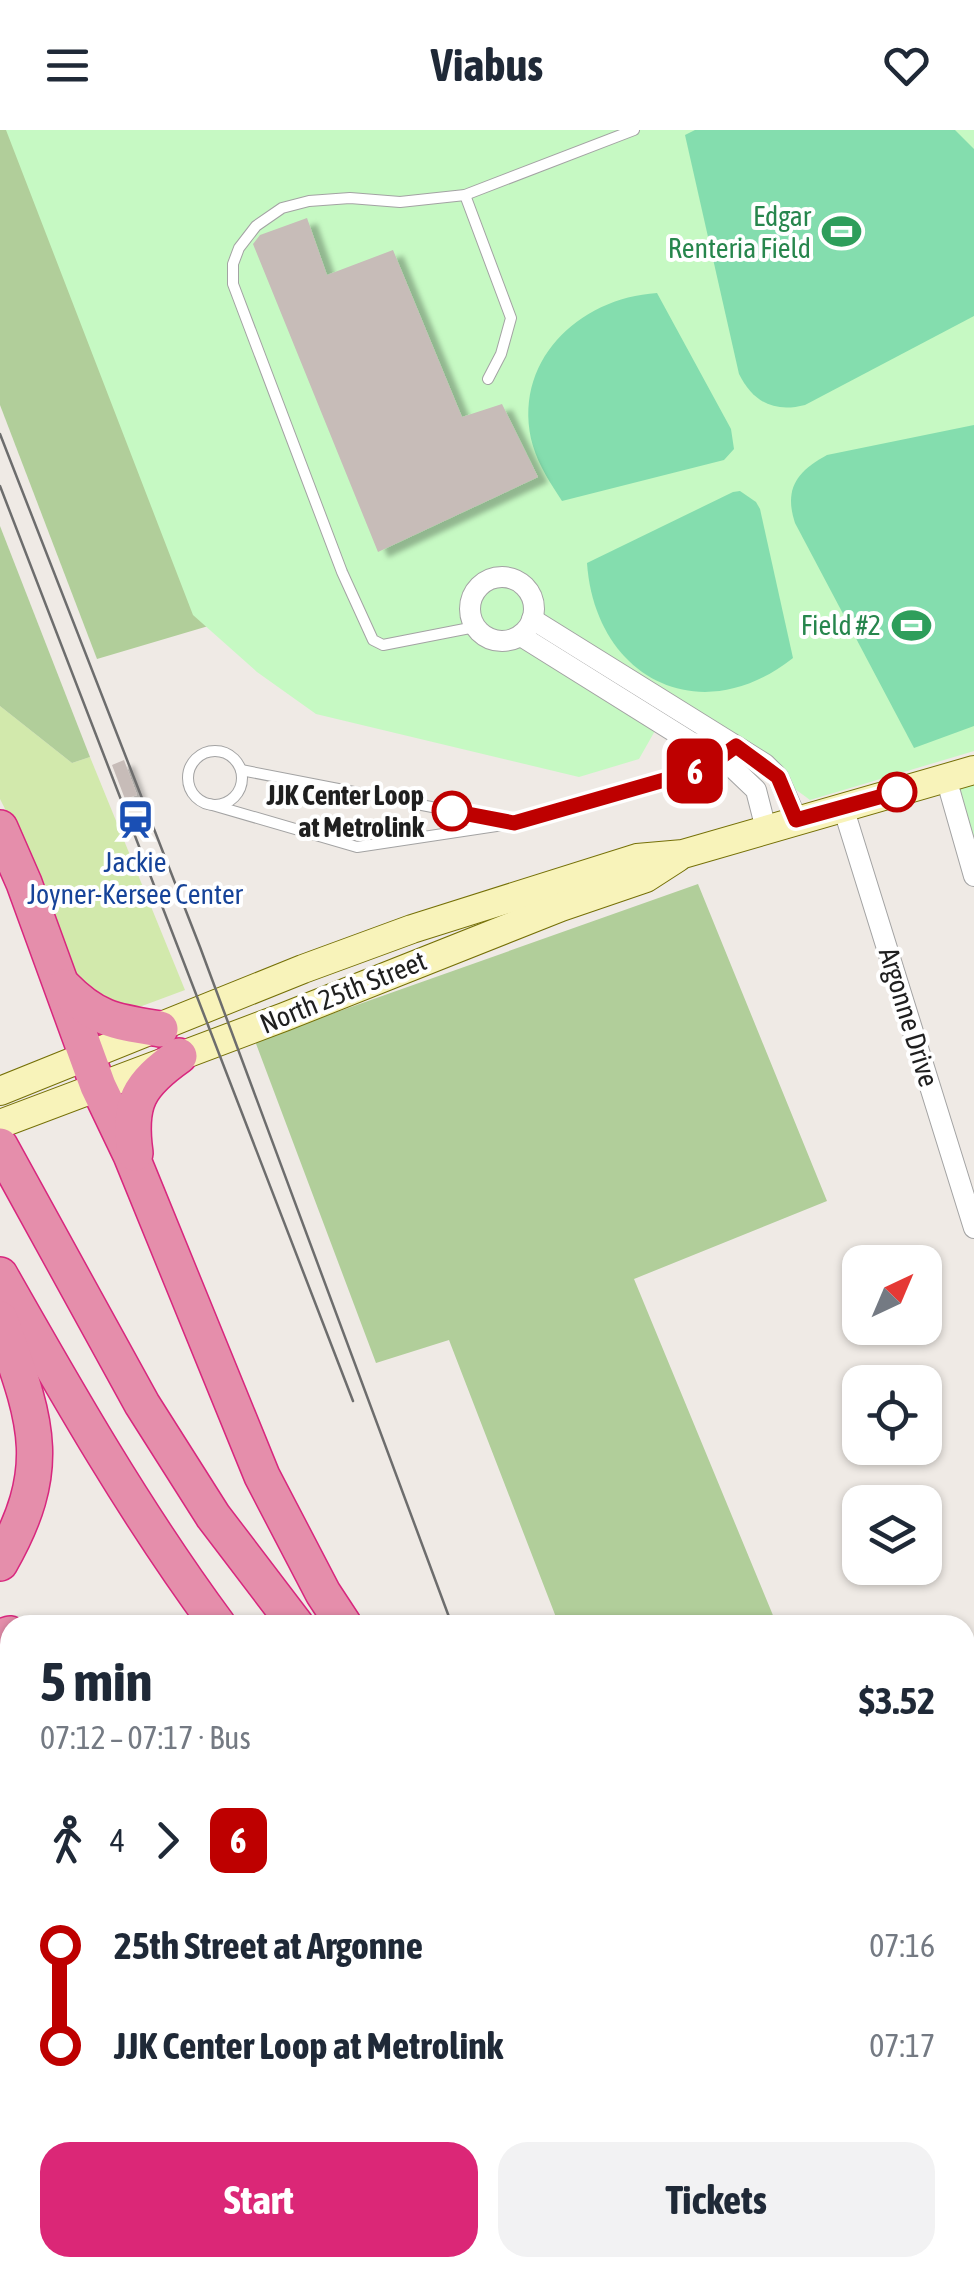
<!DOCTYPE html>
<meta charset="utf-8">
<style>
body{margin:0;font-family:"Asap Condensed",sans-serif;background:#f2f2f3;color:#1f2937;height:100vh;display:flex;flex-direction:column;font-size:38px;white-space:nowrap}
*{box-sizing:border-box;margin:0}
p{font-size:32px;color:#747a83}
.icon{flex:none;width:55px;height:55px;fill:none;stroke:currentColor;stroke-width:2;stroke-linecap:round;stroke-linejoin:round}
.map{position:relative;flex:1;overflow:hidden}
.details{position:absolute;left:0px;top:1485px;width:975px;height:662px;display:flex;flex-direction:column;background:#fff;border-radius:30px 30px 0 0;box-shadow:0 2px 8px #0004}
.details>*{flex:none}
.badge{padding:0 20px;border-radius:15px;font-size:35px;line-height:65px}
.needle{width:65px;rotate:44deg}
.controls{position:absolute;left:842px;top:1115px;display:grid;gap:20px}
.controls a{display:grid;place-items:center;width:100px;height:100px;border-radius:20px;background:#fff;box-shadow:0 2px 8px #0004;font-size:50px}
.map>.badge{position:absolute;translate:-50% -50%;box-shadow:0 0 0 5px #fff}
.legs{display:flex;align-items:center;gap:15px;height:110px;padding:0 40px;font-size:32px}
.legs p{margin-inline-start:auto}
.headline{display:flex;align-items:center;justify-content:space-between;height:170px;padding:0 40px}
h1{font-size:55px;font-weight:700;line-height:75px}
.action{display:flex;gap:20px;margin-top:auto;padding:20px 40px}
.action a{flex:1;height:115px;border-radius:30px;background:#db2777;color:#fff;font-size:40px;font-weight:700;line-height:115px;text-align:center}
.action a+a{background:#f2f2f3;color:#1f2937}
ul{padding:0 40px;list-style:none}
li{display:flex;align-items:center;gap:35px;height:100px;font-size:38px}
li i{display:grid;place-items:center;width:15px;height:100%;margin:0 12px;background:currentColor}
li i::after{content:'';width:25px;height:25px;margin:-12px;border:8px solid;border-radius:50%;background:#fff}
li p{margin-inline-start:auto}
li:first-child i{background:linear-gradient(#0000 50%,currentColor 0)}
li:last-child i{background:linear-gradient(currentColor 50%,#0000 0)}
header{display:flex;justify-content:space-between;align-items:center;height:130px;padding:0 40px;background:#fff;font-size:45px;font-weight:700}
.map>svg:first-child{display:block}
.grass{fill:#d2e9ac}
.forest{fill:#b1ce9a}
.park{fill:#c6f9c3}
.pitch{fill:#84ddae}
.building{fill:#c7bcb8;filter:url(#shadow)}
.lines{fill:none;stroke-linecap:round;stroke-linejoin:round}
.service-casing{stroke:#a3a3a3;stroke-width:12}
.minor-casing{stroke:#a3a3a3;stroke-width:22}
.secondary-casing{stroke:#757007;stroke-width:30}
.motorway-casing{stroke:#d8277e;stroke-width:38}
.service{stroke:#fff;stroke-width:10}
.minor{stroke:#fff;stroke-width:20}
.secondary{stroke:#f8f3ba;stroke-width:28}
.motorway{stroke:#e58eab;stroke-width:35}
.tram{stroke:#6d6d6d;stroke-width:2.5}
.line-1-casing{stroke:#fff;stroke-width:22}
.line-1{stroke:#be0000;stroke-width:15}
.stop-1-dot{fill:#fff;stroke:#be0000;stroke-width:5}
.labels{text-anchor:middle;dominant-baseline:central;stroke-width:8;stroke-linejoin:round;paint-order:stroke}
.leisure-label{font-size:28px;fill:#27864d;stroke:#fff;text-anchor:end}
.stop-label{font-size:28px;font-weight:bold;fill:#1f1f1f;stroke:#fff;text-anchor:end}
.transit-label{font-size:28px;fill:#164399;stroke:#fff}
.street-label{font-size:28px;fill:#1f1f1f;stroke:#fff}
</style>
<header><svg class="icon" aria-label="menu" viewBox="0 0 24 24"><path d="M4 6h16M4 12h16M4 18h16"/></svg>Viabus<svg class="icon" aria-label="heart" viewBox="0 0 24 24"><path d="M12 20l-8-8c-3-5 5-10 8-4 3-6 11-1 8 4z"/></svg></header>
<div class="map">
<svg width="974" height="2147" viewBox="0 0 974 2147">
<defs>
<filter id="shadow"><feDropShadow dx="10" dy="5.5" stdDeviation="2.5" flood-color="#0004"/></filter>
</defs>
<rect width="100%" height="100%" fill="#efeae5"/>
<path class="grass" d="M0 576 72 633 90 627 185 860 142 876 107 878 72 851 26 720 0 669Z"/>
<g class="forest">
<path d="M0 0H54L232 489 97 529 0 275Z"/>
<path d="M0 396 90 627 72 633 0 576Z"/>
<path d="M698 754 827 1071 634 1149 777 1495H559L449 1210 376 1233 255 911Z"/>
<path d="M965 1879 974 1893V2121L965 2112Z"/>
</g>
<g class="park">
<path d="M6 0H974V621L810 670 673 569 639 629 579 647 316 584 257 542 193 485Z"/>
<path d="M974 642V746L946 648Z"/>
</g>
<g class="pitch">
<path d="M695 0H955L974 19V186L805 275C774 283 753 272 739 244L685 5Z"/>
<path d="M657 163 731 299 734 319 724 330 562 371C551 354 539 336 533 316 510 233 578 168 657 163Z"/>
<path d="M974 295V596L914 618 795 393C784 359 796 342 827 325Z"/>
<path d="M740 361 756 372 760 379 793 528C700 602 595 548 587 433L733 362Z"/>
</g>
<g class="building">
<path d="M307 88 327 145 393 120 462 287 502 274 538 347 378 422 253 114 260 105Z"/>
<path d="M124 630 137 665 125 669 112 635Z"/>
</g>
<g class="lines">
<defs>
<g id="service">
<path d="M465 65 511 188 501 224 488 249"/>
<path d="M475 497 383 515 373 510 342 442 233 154V134L239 118 256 96 282 78 309 71 350 68 400 72 465 65 634 0"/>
<circle cx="215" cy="648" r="27"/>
<path d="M241 640 514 693 706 638 720 629"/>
<path d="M209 674 357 717 503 695"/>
<path d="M326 2138 330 2147"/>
<path d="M620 2138 632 2147"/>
<path d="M503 2147 528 2138"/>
</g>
<g id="minor">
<circle cx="502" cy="479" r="32"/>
<path d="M532 489 765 634 778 647 797 690"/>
<path d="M521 506 734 639 756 660 766 699"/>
<path d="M946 648 974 746"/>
<path d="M843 677 974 1098"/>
<path d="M0 1968 10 1963"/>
</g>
<g id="secondary">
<path d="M0 961 303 839 412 799 637 728 683 724 974 640"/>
<path d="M0 994 284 887 561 777 646 748 677 728"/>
<path d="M0 1756 10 1783"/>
<path d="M0 1821 10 1847"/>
<path d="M121 2138 124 2147"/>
<path d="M144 2138 148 2147"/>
</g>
<g id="motorway">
<path d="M0 698 24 753 98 956 131 1025 262 1346 323 1463 344 1495"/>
<path d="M64 857C96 890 117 892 160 899"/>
<path d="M0 1016 142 1274 213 1386 296 1495"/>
<path d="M135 1023C128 973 138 955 179 926"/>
<path d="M0 1145C68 1265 136 1384 218 1495"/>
<path d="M0 1189C35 1289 56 1335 0 1433"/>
<path d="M0 1507 10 1504"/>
<path d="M847 2138 857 2147"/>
<path d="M931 2138 941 2147"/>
</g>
</defs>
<use href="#service" class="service-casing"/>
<use href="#minor" class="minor-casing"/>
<use href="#secondary" class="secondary-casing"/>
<use href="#motorway" class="motorway-casing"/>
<use href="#service" class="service"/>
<use href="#minor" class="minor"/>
<use href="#secondary" class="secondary"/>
<use href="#motorway" class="motorway"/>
<g class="tram">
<path d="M0 304 200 817 452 1495"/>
<path d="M0 356 353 1271"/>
<path d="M687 2138 691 2147"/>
</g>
</g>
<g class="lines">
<defs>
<path id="line-1" d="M452 681 514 693 706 638 736 616 778 647 796 690 897 662"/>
</defs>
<use href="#line-1" class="line-1-casing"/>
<use href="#line-1" class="line-1"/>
</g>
<defs>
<symbol id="stadium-bare" viewBox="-9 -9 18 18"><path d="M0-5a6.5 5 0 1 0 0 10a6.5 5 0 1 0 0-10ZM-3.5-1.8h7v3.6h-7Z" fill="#2e9e5b" stroke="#fff" stroke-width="2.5" paint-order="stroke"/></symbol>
<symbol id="station-bare" viewBox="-9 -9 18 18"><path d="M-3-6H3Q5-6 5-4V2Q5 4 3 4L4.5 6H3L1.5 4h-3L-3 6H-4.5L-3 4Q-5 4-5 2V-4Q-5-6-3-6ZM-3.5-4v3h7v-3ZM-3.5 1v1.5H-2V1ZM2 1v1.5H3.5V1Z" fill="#1a4fb4" stroke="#fff" stroke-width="2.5" paint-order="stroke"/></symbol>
</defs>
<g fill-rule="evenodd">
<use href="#stadium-bare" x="814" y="74" width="55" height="55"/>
<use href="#stadium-bare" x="884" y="468" width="55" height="55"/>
<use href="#station-bare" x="108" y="662" width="55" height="55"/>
</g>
<g class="stop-1-dot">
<circle cx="897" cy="662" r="18"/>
<circle cx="452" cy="681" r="18"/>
</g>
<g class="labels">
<g class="leisure-label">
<text x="811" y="86">Edgar<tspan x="811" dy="32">Renteria Field</tspan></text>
<text x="881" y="495">Field #2</text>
</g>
<g class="stop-label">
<text x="424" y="665">JJK Center Loop<tspan x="424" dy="32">at Metrolink</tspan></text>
</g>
<g class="transit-label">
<text x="135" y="732">Jackie<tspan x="135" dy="32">Joyner-Kersee Center</tspan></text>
</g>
<g class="street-label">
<text transform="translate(343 862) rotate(-22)">North 25th Street</text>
<text transform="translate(909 887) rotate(73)">Argonne Drive</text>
</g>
</g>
</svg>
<div class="controls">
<a><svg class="needle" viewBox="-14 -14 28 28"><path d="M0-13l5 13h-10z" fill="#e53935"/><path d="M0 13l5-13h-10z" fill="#747a83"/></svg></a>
<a><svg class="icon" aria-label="locate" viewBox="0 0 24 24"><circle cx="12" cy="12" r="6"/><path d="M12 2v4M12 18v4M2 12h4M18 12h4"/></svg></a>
<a><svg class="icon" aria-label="layers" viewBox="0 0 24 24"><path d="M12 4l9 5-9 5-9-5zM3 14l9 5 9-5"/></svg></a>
</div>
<b class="badge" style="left:695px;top:641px;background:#be0000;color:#fff">6</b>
<section class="details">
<div class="headline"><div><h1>5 min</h1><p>07:12 – 07:17 · Bus</p></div><b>$3.52</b></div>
<div class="legs"><svg class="icon" aria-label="walk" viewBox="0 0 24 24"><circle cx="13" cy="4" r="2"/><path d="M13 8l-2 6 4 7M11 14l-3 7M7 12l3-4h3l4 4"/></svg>4<svg class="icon" aria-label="forward" viewBox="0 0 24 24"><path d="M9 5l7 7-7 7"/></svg><b class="badge" style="background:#be0000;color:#fff">6</b></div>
<ul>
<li><i style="color:#be0000"></i><b>25th Street at Argonne</b><p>07:16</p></li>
<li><i style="color:#be0000"></i><b>JJK Center Loop at Metrolink</b><p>07:17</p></li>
</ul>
<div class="action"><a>Start</a><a>Tickets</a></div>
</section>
</div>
